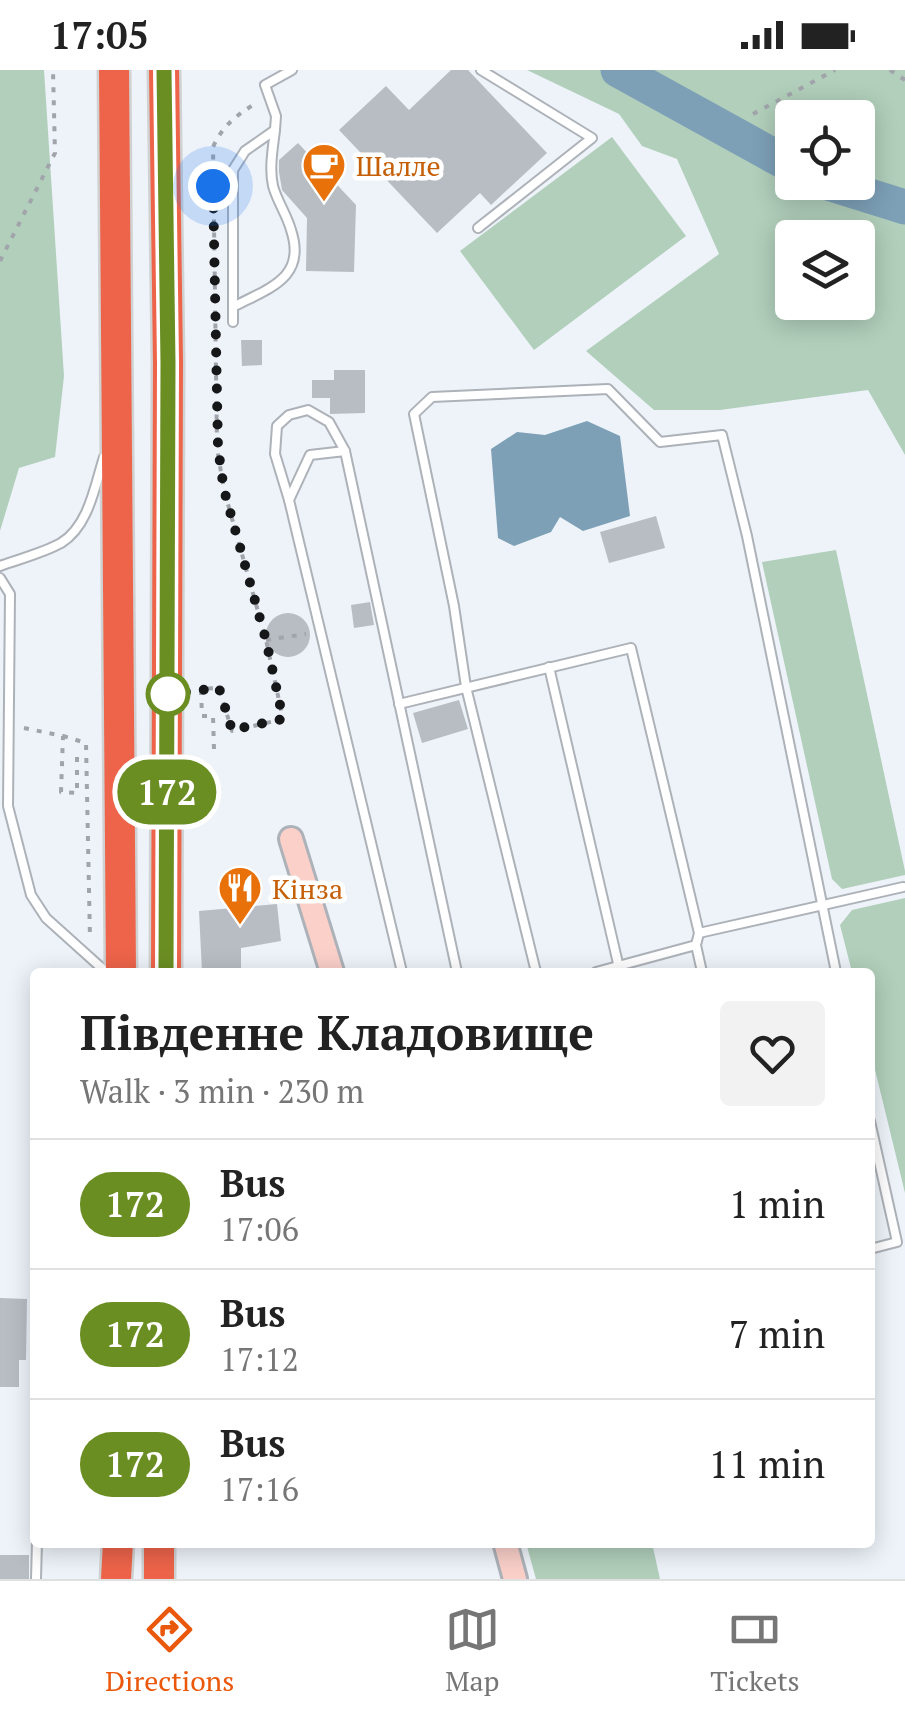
<!DOCTYPE html>
<meta charset="utf-8">
<style>
body{margin:0;font-family:"PT Serif",serif;background:#f2f2f2;color:#222;height:100vh;display:flex;flex-direction:column;font-size:38px;white-space:nowrap}
*{box-sizing:border-box;margin:0}
p{font-size:32px;color:#767676}
.icon{flex:none;width:55px;height:55px;fill:none;stroke:currentColor;stroke-width:2;stroke-linecap:round;stroke-linejoin:round}
.map{position:relative;flex:1;overflow:hidden}
.panel{position:absolute;left:30px;top:898px;width:845px;height:580px;display:flex;flex-direction:column;background:#fff;border-radius:10px;box-shadow:0 5px 25px #0003}
.panel>*{flex:none}
.badge{padding:0 20px;border-radius:32px;font-size:35px;line-height:65px}
.fabs{position:absolute;left:775px;top:30px;display:grid;gap:20px}
.fabs a{display:grid;place-items:center;width:100px;height:100px;border-radius:10px;background:#fff;box-shadow:0 5px 25px #0003;font-size:50px}
.you{position:absolute;width:50px;height:50px;margin:-25px;border:8px solid #fff;border-radius:50%;background:#1a73e8;box-shadow:0 0 0 15px #1a73e833}
.map>.badge{position:absolute;translate:-50% -50%;box-shadow:0 0 0 5px #fff}
.round{display:grid;place-items:center;flex:none;width:105px;height:105px;border-radius:10px;background:#f2f2f2}
.head{display:flex;align-items:center;justify-content:space-between;height:170px;padding:0 50px}
h1{font-size:48px;font-weight:700;line-height:75px}
ul{padding:0;list-style:none}
li{display:flex;align-items:center;gap:30px;height:130px;padding:0 50px;border-top:2px solid #e0e0e0}
li div{flex:1}
li b{display:block;font-size:38px}
li em{font-style:normal}
li .badge{min-width:110px;font-weight:700;text-align:center}
.status{display:flex;justify-content:space-between;align-items:center;height:70px;padding:0 50px;background:#fff;direction:ltr}
.status svg{height:28px;fill:currentColor}
.tab-bar{display:flex;justify-content:space-around;align-items:center;height:140px;border-top:2px solid #e0e0e0;background:#fff;font-size:28px;color:#767676}
.tab-bar a{display:grid;justify-items:center;gap:5px}
.tab-bar .selected{color:#ea580c}
.map>svg:first-child{display:block}
.green{fill:#b1cfbb;fill-rule:evenodd}
.water{fill:#7da0b7}
.lines{fill:none;stroke-linecap:round;stroke-linejoin:round}
.river{stroke:#7da0b7;stroke-width:35}
.building{fill:#b8bdc4}
.lane-casing{stroke:#adb2b9;stroke-width:12}
.secondary-casing{stroke:#adb2b9;stroke-width:28}
.highway-casing{stroke:#d0d1d1;stroke-width:35}
.path{stroke:#a1a5ab;stroke-width:4;stroke-dasharray:5 8;stroke-linecap:butt}
.lane{stroke:#fff;stroke-width:8}
.secondary{stroke:#fad0c9;stroke-width:22}
.highway{stroke:#ed644a;stroke-width:30}
.line-casing{stroke:#fff;stroke-width:22}
.line{stroke:#6b8e23;stroke-width:15}
.walk{stroke:#151719;stroke-width:10;stroke-dasharray:0 18}
.stop-dot{fill:#fff;stroke:#6b8e23;stroke-width:5}
.labels{text-anchor:middle;dominant-baseline:central;stroke-width:9;stroke-linejoin:round;paint-order:stroke}
.food-label{font-size:28px;fill:#c56008;stroke:#fff;text-anchor:start}
</style>
<div class="status"><b>17:05</b><svg viewBox="0 0 49 12"><path d="M0 12V9h3v3zM5 12V6h3v6zM10 12V3h3v9zM15 12V0h3v12zM26 1h20v11H26zM47 4h2v5h-2z"/></svg></div>
<div class="map">
<svg width="905" height="1509" viewBox="0 0 905 1509">
<rect width="100%" height="100%" fill="#eef3fa"/>
<g class="green">
<path d="M0 0H44L64 306 55 387 19 398 0 461Z"/>
<path d="M527 0H905V385L868 320 720 340H654L586 281 719 184 677 89 642 76 619 44ZM792 48H858V112H792ZM792 168H858V232H792Z"/>
<path d="M612 67 686 166 534 280 460 181Z"/>
<path d="M836 480 905 801V805L842 819 832 809 762 492Z"/>
<path d="M905 828V1123L870 979V902H852L840 855 852 840Z"/>
<path d="M526 1473H652L660 1509H536Z"/>
</g>
<path class="water" d="M587 351 620 366 630 446 583 461 560 447 551 462 514 476 498 468 491 379 517 362 545 365Z"/>
<g class="lines">
<g class="river">
<path d="M618 0 792 96"/>
<path d="M825 112 905 137"/>
</g>
</g>
<g class="building">
<path d="M451 0H468L547 83 491 135 480 123 437 163 339 60 386 16 409 40Z"/>
<path d="M298 73 356 135 354 202 306 201 307 148 282 120 279 102V90Z"/>
<path d="M241 270H262V295L242 296Z"/>
<path d="M334 300H365V343L330 344V328H312V310H334Z"/>
<path d="M656 446 665 478 609 493 600 462Z"/>
<path d="M370 532 374 555 354 558 351 535Z"/>
<circle cx="288" cy="565" r="22"/>
<path d="M459 630 468 659 422 673 413 643Z"/>
<path d="M277 834 281 871 241 878V902H202L199 841Z"/>
<path d="M0 1228 27 1229 26 1290H19V1317H0Z"/>
<rect x="0" y="1485" width="29" height="24"/>
</g>
<g class="lines">
<defs>
<g id="lane">
<path d="M478 158 592 68 481 0"/>
<path d="M233 237C269 218 307 208 291 160 287 145 277 131 273 116 269 98 273 78 275 60"/>
<path d="M233 252V100L245 81 275 60 276 46 265 15 292 0"/>
<path d="M289 430 275 384 277 356 289 345 308 340 329 352 345 381"/>
<path d="M0 496C19 489 43 483 61 473 89 456 95 415 104 387"/>
<path d="M0 508 10 524 8 736 31 825 46 848 106 902"/>
<path d="M549 597 620 902"/>
<path d="M399 634 631 578 699 863 696 875 702 902"/>
<path d="M699 863 903 817"/>
<path d="M402 902 289 430 310 385 345 381 457 902"/>
<path d="M536 902 466 617 454 536 414 344 432 327 608 319 660 372 722 365 747 466 836 902"/>
<path d="M596 902 696 875"/>
<path d="M870 1051 897 1172 870 1179"/>
<path d="M36 1509 37 1472"/>
</g>
<g id="secondary">
<path d="M291 769 332 902"/>
<path d="M505 1472 515 1509"/>
</g>
<g id="highway">
<path d="M114 0 121 902"/>
<path d="M164 0 168 293 166 902"/>
<path d="M116 1509 118 1472"/>
<path d="M159 1509V1472"/>
</g>
</defs>
<use href="#lane" class="lane-casing"/>
<use href="#secondary" class="secondary-casing"/>
<use href="#highway" class="highway-casing"/>
<g class="path">
<path d="M890 0 905 10"/>
<path d="M753 44 835 0"/>
<path d="M0 191 55 83 53 0"/>
<path d="M266 570 306 564"/>
<path d="M24 658 63 666 61 722 77 723V681"/>
<path d="M63 666 86 673 90 869"/>
<path d="M214 679 213 646H202L201 619 219 618 232 661 283 649 266 570 224 420 217 378 213 77C223 55 236 46 256 33"/>
</g>
<use href="#lane" class="lane"/>
<use href="#secondary" class="secondary"/>
<use href="#highway" class="highway"/>
</g>
<g class="lines">
<defs>
<path id="line" d="M164 0 168 293 166 902"/>
</defs>
<use href="#line" class="line-casing"/>
<use href="#line" class="line"/>
<path class="walk" d="M168 624 219 618 232 660 283 649 266 570 224 420 218 378 213 116"/>
</g>
<defs>
<symbol id="cafe-pin" viewBox="-11 -11 22 30"><path d="M0 17L-7.5 6A9.5 9.5 0 1 1 7.5 6Z" fill="#e8710a" stroke="#fff"/><path d="M-5.5-4.5H6V0H3Q3 3.5 0 3.5H-2.5Q-5.5 3.5-5.5 0ZM3-3.2v2h1.7v-2ZM-6 4.5H4V6H-6Z" fill="#fff"/></symbol>
<symbol id="restaurant-pin" viewBox="-11 -11 22 30"><path d="M0 17L-7.5 6A9.5 9.5 0 1 1 7.5 6Z" fill="#e8710a" stroke="#fff"/><path d="M-5-6h1v4h1v-4h1v4h1v-4h1v5L-1.5 .5V6h-2V.5L-5-1ZM5-6V6H3V1.5H1.5Q1.5-4 5-6Z" fill="#fff"/></symbol>
</defs>
<g fill-rule="evenodd">
<use href="#cafe-pin" x="299" y="70" width="50" height="68"/>
<use href="#restaurant-pin" x="215" y="793" width="50" height="68"/>
</g>
<circle class="stop-dot" cx="168" cy="624" r="20"/>
<g class="labels">
<g class="food-label">
<text x="356" y="95">Шалле</text>
<text x="272" y="818">Кінза</text>
</g>
</g>
</svg>
<div class="fabs">
<a><svg class="icon" aria-label="locate" viewBox="0 0 24 24"><circle cx="12" cy="12" r="6"/><path d="M12 2v4M12 18v4M2 12h4M18 12h4"/></svg></a>
<a><svg class="icon" aria-label="layers" viewBox="0 0 24 24"><path d="M12 4l9 5-9 5-9-5zM3 14l9 5 9-5"/></svg></a>
</div>
<div class="you" style="left:213px;top:116px"></div>
<b class="badge" style="left:167px;top:722px;background:#6b8e23;color:#fff">172</b>
<section class="panel">
<div class="head"><div><h1>Південне Кладовище</h1><p>Walk · 3 min · 230 m</p></div><a class="round"><svg class="icon" aria-label="heart" viewBox="0 0 24 24"><path d="M12 20l-8-8c-3-5 5-10 8-4 3-6 11-1 8 4z"/></svg></a></div>
<ul>
<li><span class="badge" style="background:#6b8e23;color:#fff">172</span><div><b>Bus</b><p>17:06</p></div><em>1 min</em></li>
<li><span class="badge" style="background:#6b8e23;color:#fff">172</span><div><b>Bus</b><p>17:12</p></div><em>7 min</em></li>
<li><span class="badge" style="background:#6b8e23;color:#fff">172</span><div><b>Bus</b><p>17:16</p></div><em>11 min</em></li>
</ul>
</section>
</div>
<nav class="tab-bar">
<a class="selected"><svg class="icon" aria-label="directions" viewBox="0 0 24 24"><path d="M12 3l9 9-9 9-9-9zM9 14v-3h6M13 9l2 2-2 2"/></svg>Directions</a>
<a><svg class="icon" aria-label="map" viewBox="0 0 24 24"><path d="M3 6l6-2 6 2 6-2v14l-6 2-6-2-6 2zM9 4v14M15 6v14"/></svg>Map</a>
<a><svg class="icon" aria-label="tickets" viewBox="0 0 24 24"><path d="M3 7h18v10H3zM15 7v10"/></svg>Tickets</a>
</nav>
